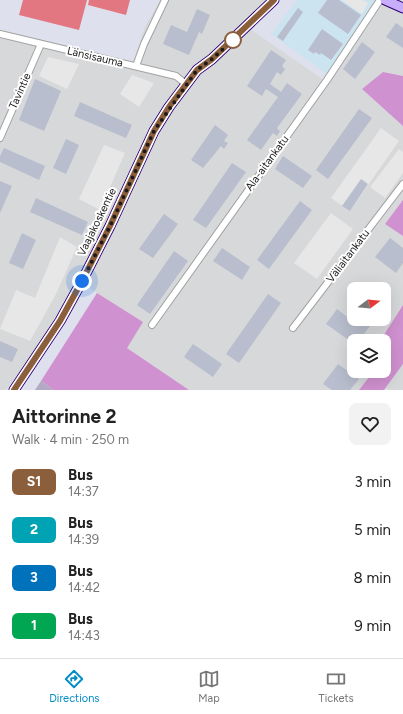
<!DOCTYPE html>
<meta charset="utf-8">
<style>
body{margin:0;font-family:Figtree,sans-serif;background:#f2f2f2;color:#222;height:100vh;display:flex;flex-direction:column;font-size:15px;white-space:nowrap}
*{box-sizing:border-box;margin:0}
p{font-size:13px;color:#767676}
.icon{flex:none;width:22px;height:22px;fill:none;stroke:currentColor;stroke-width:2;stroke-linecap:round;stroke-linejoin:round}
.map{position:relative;height:390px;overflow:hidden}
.sheet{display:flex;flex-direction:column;background:#fff;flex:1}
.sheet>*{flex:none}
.badge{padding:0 8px;border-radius:6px;font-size:14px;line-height:26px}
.needle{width:26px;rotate:74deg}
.buttons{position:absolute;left:347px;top:282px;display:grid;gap:8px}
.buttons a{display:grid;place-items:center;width:44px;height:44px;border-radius:8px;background:#fff;box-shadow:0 4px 16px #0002;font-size:20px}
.you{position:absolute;width:20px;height:20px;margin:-10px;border:3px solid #fff;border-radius:50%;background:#1a73e8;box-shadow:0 0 0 6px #1a73e833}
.map>.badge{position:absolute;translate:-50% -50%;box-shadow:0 0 0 2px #fff}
.round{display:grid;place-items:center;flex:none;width:42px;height:42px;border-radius:8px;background:#f2f2f2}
.summary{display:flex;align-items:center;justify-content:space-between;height:68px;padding:0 12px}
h1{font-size:19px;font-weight:700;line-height:30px}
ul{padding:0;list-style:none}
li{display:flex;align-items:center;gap:12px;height:48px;padding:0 12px}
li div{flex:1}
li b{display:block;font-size:15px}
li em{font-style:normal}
li .badge{min-width:44px;font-weight:700;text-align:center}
.tab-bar{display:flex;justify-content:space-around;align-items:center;height:56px;border-top:1px solid #e0e0e0;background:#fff;font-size:11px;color:#767676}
.tab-bar a{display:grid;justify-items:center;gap:2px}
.tab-bar .current{color:#008cc5}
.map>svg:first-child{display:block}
.residential{fill:#d7d8d9;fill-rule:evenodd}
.commercial{fill:#cce4f0}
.construction{fill:#b1aac2}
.forest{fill:#cf91cf}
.pitch{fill:#e27781}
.parking{fill:#e7e7e7}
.building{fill:#b8becd}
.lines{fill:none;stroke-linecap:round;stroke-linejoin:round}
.street-casing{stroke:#a2a2a2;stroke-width:8}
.secondary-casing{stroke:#2e0073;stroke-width:11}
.street{stroke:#fff;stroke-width:6}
.secondary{stroke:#c9adfd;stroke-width:9}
.line-casing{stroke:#fff;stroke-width:9}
.line{stroke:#8b5e3c;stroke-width:6}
.walk{stroke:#1b1b1b;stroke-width:4;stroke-dasharray:0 7.2}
.stop-dot{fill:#fff;stroke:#8b5e3c;stroke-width:2}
.labels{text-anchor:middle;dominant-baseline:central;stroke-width:4;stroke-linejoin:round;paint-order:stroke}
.street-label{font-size:11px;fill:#1b1b1b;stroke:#fff}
</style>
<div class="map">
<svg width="403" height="390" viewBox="0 0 403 390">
<rect width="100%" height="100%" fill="#dfe0ed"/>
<g class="residential">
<path d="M160 0H267L243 24 328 83 383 3 403 13V76L383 72 362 89 403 126V200L385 224 403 236V305L380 341H354V371H364L371 376 359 390H189L126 347 143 322 77 280 35 351 6 390H0V38L131 68 145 27ZM354 289H384V319H354Z"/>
<path d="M403 364V390H389L386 388Z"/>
</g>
<path class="commercial" d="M297 0H375L371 10 327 74 271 34Z"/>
<path class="construction" d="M41 381 54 390H35Z"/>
<g class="forest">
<path d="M383 72 403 76V126L362 89Z"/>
<path d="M403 200V236L385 224Z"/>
<path d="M97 293 143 322 127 348 189 390H54L41 381Z"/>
<path d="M403 305V364L384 390H359L370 376 364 371H384V341H380Z"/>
</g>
<g class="pitch">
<path d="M23 0H87L79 30 19 15Z"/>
<path d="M89 0H130L126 15 88 5Z"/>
</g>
<g class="parking">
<path d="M342 0H363L368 3 362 14Z"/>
<path d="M48 57 79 64 67 89 39 76Z"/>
<path d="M132 75 154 83 139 107 120 94Z"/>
<path d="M381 128 399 141 350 211 331 198Z"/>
<path d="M104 145 125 153 100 210 79 199Z"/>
<path d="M399 149 403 152V173L385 198 370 187Z"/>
<path d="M331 213 353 229 317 279 294 263Z"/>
<path d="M60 237 77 247 56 294 30 341 0 329 16 290 35 298Z"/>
</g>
<g class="building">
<path d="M327 0H339L361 15 348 34 318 13Z"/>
<path d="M298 8 303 12 283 41 277 37Z"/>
<path d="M197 9 210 15 202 34 199 32 189 55 163 44 171 25 187 32Z"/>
<path d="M396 23 403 28V48L386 37Z"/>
<path d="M322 29 343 44 331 60 321 53 320 55 315 52 314 54 308 50Z"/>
<path d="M362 42 375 52 355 79 343 69Z"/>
<path d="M271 50 286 60 282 66 285 69 281 75 277 72 270 84 281 92 287 83 302 94 277 128 280 131 277 136 273 133 261 150 247 140 278 97 266 89 262 96 247 86Z"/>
<path d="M35 79 61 91 44 131 19 120Z"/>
<path d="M80 102 132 125 126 138 74 116Z"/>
<path d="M359 109 372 118 328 179 316 170Z"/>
<path d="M215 125 228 135 224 141 228 143 224 149 221 146 203 168 191 160Z"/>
<path d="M66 139 79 145 66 174 53 168Z"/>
<path d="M4 148 45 166 39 180 0 162V156Z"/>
<path d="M283 156 312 176 303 188 275 169Z"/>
<path d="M232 163 246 172 206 228 193 220Z"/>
<path d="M361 179 368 184 350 211 342 206Z"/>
<path d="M0 181 12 186 0 213Z"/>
<path d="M36 198 88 222 82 235 30 212Z"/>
<path d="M300 201 312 210 269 269 257 260Z"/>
<path d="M164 214 178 224 153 258 139 249Z"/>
<path d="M22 233 36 240 23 269 9 263Z"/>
<path d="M390 238 403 248V263L396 273 375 257Z"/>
<path d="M222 248 250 267 242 280 213 261Z"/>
<path d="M174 251 188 261 150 314 137 305Z"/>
<path d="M268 294 281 303 239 363 226 354Z"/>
<path d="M337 309 354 322 356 319H375L359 341H350L326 324Z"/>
<path d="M0 341 18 349 12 362 0 357Z"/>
<path d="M193 344 222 364 213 377 184 357Z"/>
<path d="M338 364 359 379 350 390H332L323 384Z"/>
</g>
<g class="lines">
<defs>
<g id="street">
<path d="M0 34 176 76 187 85"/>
<path d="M136 66 144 44 165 0"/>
<path d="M0 138 41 44"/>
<path d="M152 325 327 80 380 0"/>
<path d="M293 328 403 184"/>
</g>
<g id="secondary">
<path d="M385 0 403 8"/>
<path d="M14 390 60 321 82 281 110 226 154 131 169 107 197 70 212 59 274 0"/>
</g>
</defs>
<use href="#street" class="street-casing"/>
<use href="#secondary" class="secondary-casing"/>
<use href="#street" class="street"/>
<use href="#secondary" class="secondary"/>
</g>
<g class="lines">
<defs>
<path id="line" d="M14 390 60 321 82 281 110 226 154 131 169 107 197 70 212 59 274 0"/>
</defs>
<use href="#line" class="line-casing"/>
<use href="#line" class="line"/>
<path class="walk" d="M82 281 110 226 154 131 197 70 212 59 233 40"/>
</g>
<circle class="stop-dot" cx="233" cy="40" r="8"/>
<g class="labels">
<g class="street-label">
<text transform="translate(95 57) rotate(13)">Länsisauma</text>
<text transform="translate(20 91) rotate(-66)">Tavintie</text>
<text transform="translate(267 163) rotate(-54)">Ala-aitankatu</text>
<text transform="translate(97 222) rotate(-64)">Vaajakoskentie</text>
<text transform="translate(348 256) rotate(-53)">Väliaitankatu</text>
</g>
</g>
</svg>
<div class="buttons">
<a><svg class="needle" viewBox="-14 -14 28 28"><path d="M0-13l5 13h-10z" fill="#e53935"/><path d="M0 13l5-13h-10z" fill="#767676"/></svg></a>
<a><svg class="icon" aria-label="layers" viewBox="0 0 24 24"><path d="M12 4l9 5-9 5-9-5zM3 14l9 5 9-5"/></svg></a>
</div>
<div class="you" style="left:82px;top:281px"></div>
</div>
<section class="sheet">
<div class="summary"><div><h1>Aittorinne 2</h1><p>Walk · 4 min · 250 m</p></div><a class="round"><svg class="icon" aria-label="heart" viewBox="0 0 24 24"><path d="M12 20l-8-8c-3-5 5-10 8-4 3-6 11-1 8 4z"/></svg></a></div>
<ul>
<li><span class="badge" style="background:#8b5e3c;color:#fff">S1</span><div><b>Bus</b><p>14:37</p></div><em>3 min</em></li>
<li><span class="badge" style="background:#00a3b4;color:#fff">2</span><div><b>Bus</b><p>14:39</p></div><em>5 min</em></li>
<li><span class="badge" style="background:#0072bc;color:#fff">3</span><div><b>Bus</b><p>14:42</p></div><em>8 min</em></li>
<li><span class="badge" style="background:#00a651;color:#fff">1</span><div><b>Bus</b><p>14:43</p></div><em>9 min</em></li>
</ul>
</section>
<nav class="tab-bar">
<a class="current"><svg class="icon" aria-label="directions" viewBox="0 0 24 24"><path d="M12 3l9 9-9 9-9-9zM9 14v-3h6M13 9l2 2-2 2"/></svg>Directions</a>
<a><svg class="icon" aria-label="map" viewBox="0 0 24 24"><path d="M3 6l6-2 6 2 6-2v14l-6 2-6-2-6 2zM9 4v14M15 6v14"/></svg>Map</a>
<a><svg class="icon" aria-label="tickets" viewBox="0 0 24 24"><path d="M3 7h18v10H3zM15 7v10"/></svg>Tickets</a>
</nav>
